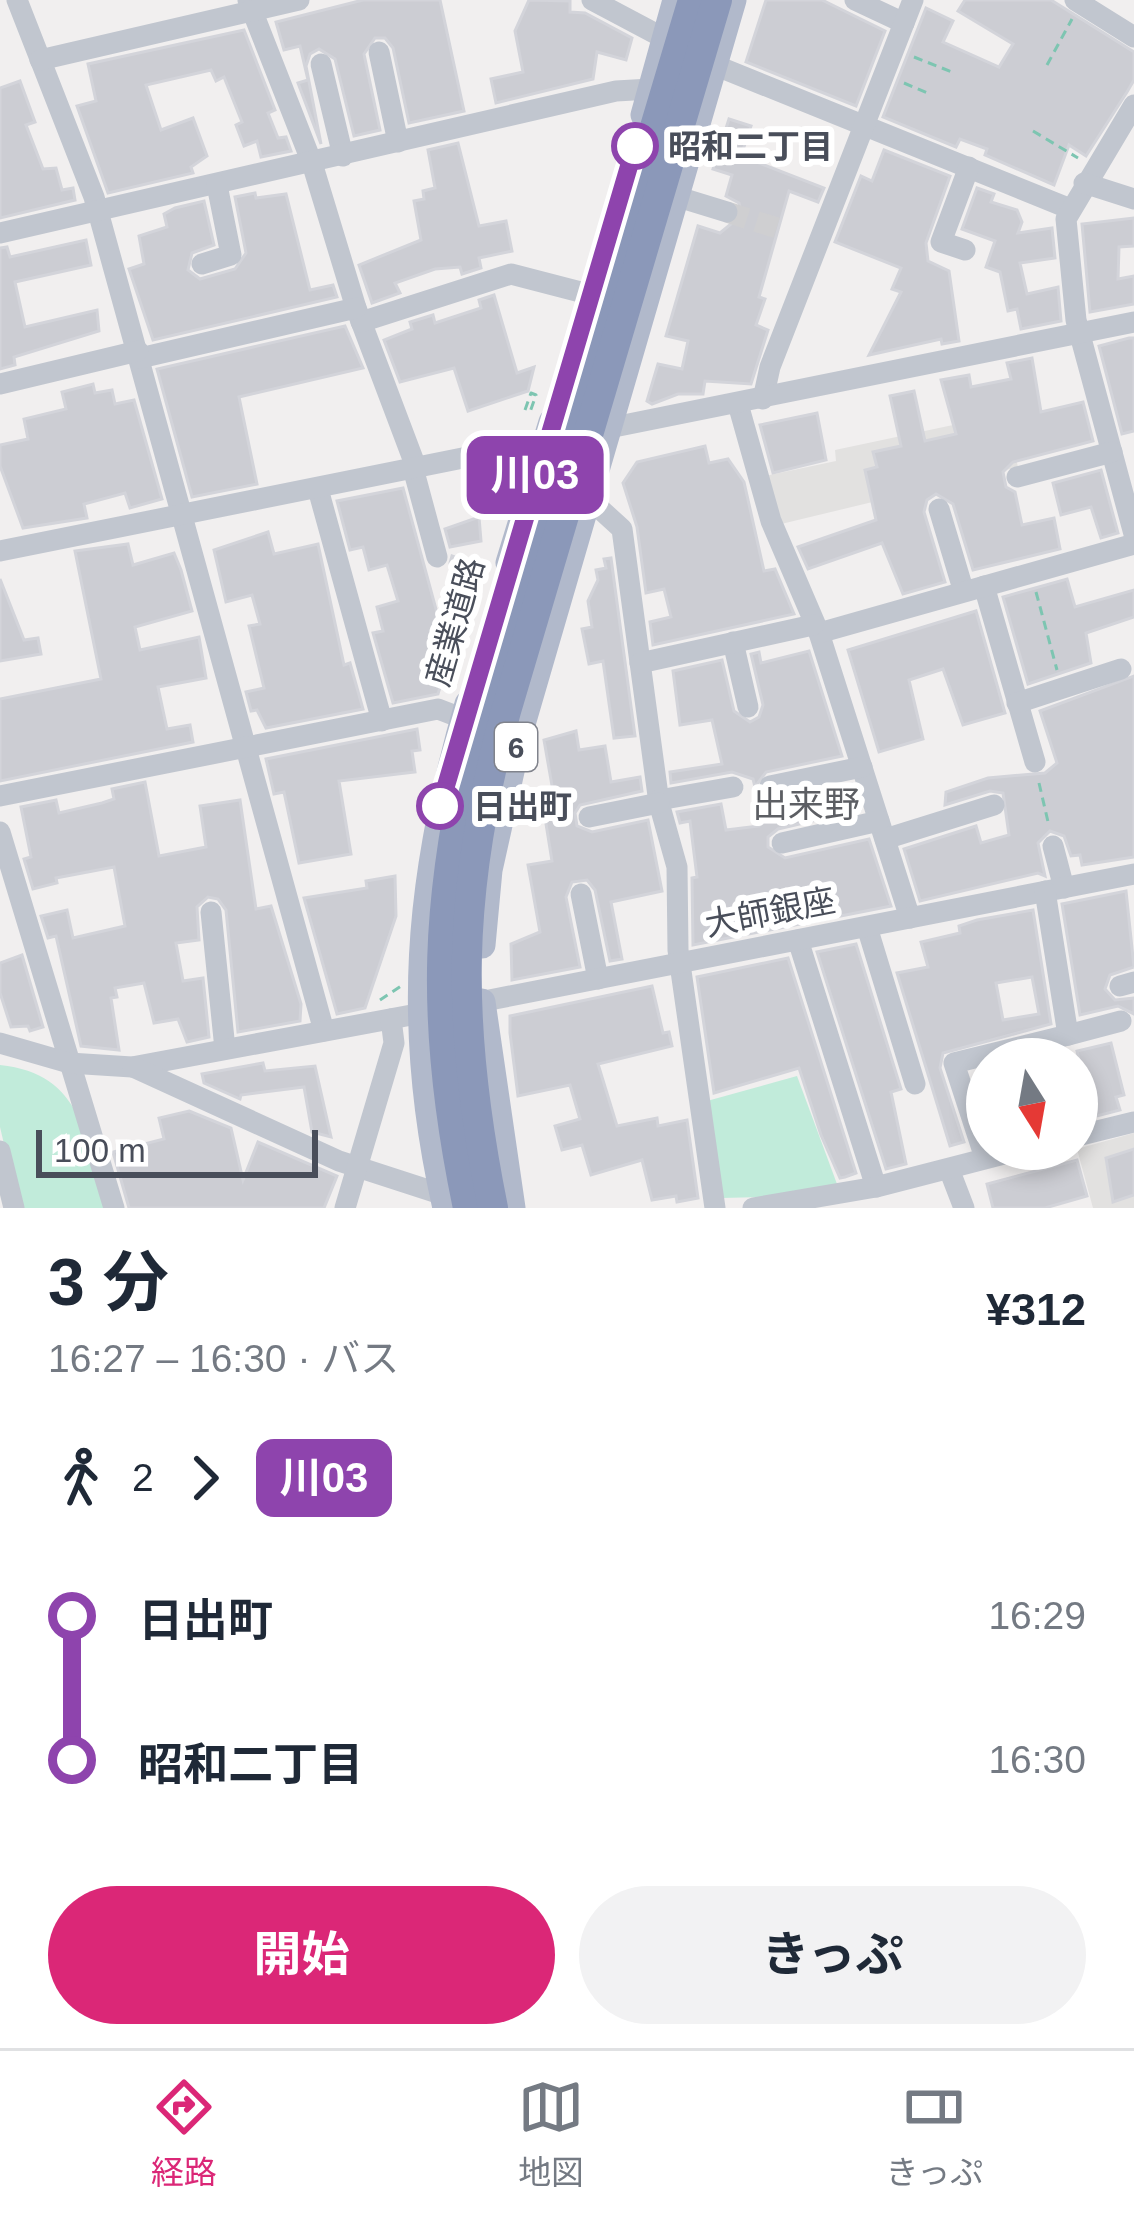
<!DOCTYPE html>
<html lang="ja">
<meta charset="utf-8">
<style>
body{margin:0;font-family:Helvetica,"Noto Sans JP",sans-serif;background:#f2f2f3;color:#1f2937;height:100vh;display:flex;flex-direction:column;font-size:45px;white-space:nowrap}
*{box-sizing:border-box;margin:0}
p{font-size:39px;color:#747a83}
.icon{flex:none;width:66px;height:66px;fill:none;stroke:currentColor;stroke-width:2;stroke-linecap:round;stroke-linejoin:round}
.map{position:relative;height:1208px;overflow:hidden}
.panel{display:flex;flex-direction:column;background:#fff;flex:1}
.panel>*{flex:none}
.badge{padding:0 24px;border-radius:18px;font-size:42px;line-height:78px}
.needle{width:78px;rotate:169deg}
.controls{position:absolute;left:966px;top:1038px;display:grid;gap:24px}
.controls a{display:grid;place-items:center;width:132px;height:132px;border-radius:50%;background:#fff;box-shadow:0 6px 18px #0003;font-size:60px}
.scale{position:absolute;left:36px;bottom:30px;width:282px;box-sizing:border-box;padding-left:12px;border:6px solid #494e5a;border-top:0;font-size:33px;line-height:42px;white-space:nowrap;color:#494e5a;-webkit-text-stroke:9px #fff;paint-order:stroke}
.map>.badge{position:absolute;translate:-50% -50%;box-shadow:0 0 0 6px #fff}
.legs{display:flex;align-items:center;gap:18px;height:132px;padding:0 48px;font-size:39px}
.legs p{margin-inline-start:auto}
.head{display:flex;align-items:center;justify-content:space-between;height:204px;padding:0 48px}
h1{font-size:66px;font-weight:700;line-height:90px}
.button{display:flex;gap:24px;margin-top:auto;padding:24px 48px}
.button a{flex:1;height:138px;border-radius:72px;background:#db2777;color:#fff;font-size:48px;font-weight:700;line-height:138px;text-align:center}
.button a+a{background:#f2f2f3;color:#1f2937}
ul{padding:0 48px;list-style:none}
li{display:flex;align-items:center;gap:42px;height:144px;font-size:45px}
li i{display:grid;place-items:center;width:18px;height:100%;margin:0 15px;background:currentColor}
li i::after{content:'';width:30px;height:30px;margin:-15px;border:9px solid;border-radius:50%;background:#fff}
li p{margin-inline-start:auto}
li:first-child i{background:linear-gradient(#0000 50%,currentColor 0)}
li:last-child i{background:linear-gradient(currentColor 50%,#0000 0)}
.dock{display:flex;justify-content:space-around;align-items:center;height:168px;border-top:3px solid #e0e1e3;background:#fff;font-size:33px;color:#747a83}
.dock a{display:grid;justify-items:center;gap:6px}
.dock .on{color:#db2777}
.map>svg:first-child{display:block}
.education{fill:#e2e1e0}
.green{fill:#c1ebda}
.building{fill:#cccdd3;stroke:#d3d4da;stroke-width:3;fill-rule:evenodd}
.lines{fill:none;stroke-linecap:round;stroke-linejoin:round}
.minor-tunnel{stroke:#cfcfd1;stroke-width:21;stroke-dasharray:21 10;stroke-linecap:butt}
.path{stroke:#7dc5b1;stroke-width:3;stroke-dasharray:9 6;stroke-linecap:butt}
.minor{stroke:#c1c6cf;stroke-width:21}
.major{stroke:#b1b9cb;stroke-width:27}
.highway{stroke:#8b98b9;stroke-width:30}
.line-1-casing{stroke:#fff;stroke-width:27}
.line-1{stroke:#8e44ad;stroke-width:18}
.stop-1-dot{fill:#fff;stroke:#8e44ad;stroke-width:6}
.labels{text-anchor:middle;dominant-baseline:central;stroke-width:12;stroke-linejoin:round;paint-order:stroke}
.shield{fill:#fff;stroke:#80838c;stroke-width:3}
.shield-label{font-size:30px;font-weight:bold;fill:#494e5a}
.stop-label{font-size:33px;font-weight:bold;fill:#494e5a;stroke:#fff;text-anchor:start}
.street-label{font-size:33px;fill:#494e5a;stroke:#fff}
.neighbourhood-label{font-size:36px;fill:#5c5e63;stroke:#fff}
</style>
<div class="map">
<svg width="1134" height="1208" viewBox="0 0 1134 1208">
<rect width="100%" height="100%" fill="#f1efef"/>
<g class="education">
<path d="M1005 414 1018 467 777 525 765 476 836 461 835 450Z"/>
<path d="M1134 1133V1208H1093L1077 1149Z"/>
</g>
<g class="green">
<path d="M0 1065C84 1074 84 1138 108 1208H19L0 1127Z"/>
<path d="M797 1076 837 1184 767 1197 721 1198 707 1101Z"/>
</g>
<g class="building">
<path d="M363 0H440L464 111 409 123 393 48 385 38H375L364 54 380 130 354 136 335 59 319 49 310 54 306 66 321 144 298 83 308 80 300 46 284 50 276 22Z"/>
<path d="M529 0 570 1V12L585 13 632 38 626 60 597 52 593 79 496 103 491 79 523 72 515 31Z"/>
<path d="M766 0H822L885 31 856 106 746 62Z"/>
<path d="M965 0H1051L1134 52V80L1127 92 1086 156 1069 145 1054 185 985 155 987 149 960 139 956 147 883 117 926 8 953 21 943 42 999 67 1013 44 958 11Z"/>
<path d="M244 30 275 110 268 113 278 138 286 137 291 151 261 157 257 141 244 146 236 125 242 122 224 77 216 81 211 70 146 85 161 130 193 118 207 156 191 167 193 173 108 193 77 106 96 101 88 64Z"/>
<path d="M20 81 35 122 26 125 43 169 56 168 62 190 73 188 75 200 0 218V88Z"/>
<path d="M729 119 751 126 741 156 824 188 818 202 789 191 759 297 765 299 756 325 768 330 751 384 705 381 703 394H678L652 404 647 401 658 364 682 369 688 341 666 336 698 226 720 233 742 215 739 203 726 196 732 175 713 169Z"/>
<path d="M458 143 479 226 506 221 512 251 479 258 481 268 462 274 460 267 435 269 395 283 400 293 372 303 359 265 421 240 414 201 424 199 423 191 435 188 428 150Z"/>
<path d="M884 150 950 176 926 243 928 261 949 271 959 341 942 344 941 339 869 355 901 292 892 289 901 268 835 242 861 176 872 181Z"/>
<path d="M977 188 994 194 991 202 1017 210 1022 222 1018 233 1052 228 1055 258 1020 263 1027 294 1058 287 1061 321 1021 329 1017 309 1008 311 1000 272 986 267 995 241 962 229Z"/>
<path d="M255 193 256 198 286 194 310 290 333 285 337 297 153 340 129 269 144 264 139 236 167 227 164 214 175 208 204 201 214 245 192 253 188 270 200 279 235 269 246 253 235 197Z"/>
<path d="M1134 218V246L1119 247 1118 279 1134 276V304L1090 312 1082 224Z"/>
<path d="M86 240 91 265 15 282 25 327 97 310 99 331 14 357 15 365 0 369V248L7 247 10 257Z"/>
<path d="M494 295 517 373 534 367 528 391 468 411 454 368 400 382 384 340 412 329 410 322 433 315 435 323 481 308 479 300Z"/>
<path d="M345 326 363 368 239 397 257 484 192 497 157 369Z"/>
<path d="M1129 338H1134V431L1122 434 1099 346Z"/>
<path d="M1032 358 1041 412 1083 402 1093 441 1013 462 1003 472 1006 487 1015 492 1022 525 1054 518 1060 549 973 570 953 504 936 494 927 500 924 512 945 582 903 594 882 543 808 569 798 547 876 520 865 470 877 467 873 452 901 446 890 396 914 391 925 441 956 434 941 380 969 375 971 387 1011 379 1007 363Z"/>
<path d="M93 384 95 393 112 390 115 404 134 400 162 499 130 508 125 493 84 504 87 518 23 528 0 466V445L28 439 24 419 66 409 62 392Z"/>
<path d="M817 413 826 460 773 473 760 425Z"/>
<path d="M705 446 709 463 728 459 744 482 764 571 775 569 794 614 653 645 650 622 671 617 664 589 646 593 637 527 623 483 637 462Z"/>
<path d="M1101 470 1118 533 1101 538 1091 507 1061 515 1053 483Z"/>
<path d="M403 488 449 657 438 694 393 703 373 633 383 631 377 607 398 601 387 565 369 570 363 547 350 550 337 501Z"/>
<path d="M479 517 481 541 450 547 445 529Z"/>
<path d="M268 532 274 554 318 544 344 665 350 663 363 709 266 728 257 710 251 711 246 692 264 688 249 626 260 624 252 595 226 602 214 550Z"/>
<path d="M128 544 133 565 174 553 181 570 192 611 135 627 140 650 199 637 206 678 158 687 167 729 190 725 193 742 0 781V699L101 679 75 551Z"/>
<path d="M452 556 477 565 462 613 450 563Z"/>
<path d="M611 558 635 736 614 738 603 661 589 664 582 629 592 627 588 601 598 580 596 570 606 568 604 559Z"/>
<path d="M0 579 24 640 38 638 41 654 0 661Z"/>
<path d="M1067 579 1075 607 1134 590V617L1086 633 1091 663 1028 684 1003 597Z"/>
<path d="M976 611 1005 713 963 725 943 669 909 680 923 739 879 752 848 650Z"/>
<path d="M809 651 842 756 766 772 755 787 753 779 732 772 671 783 670 772 722 764 712 720 680 725 673 671 722 660 734 711 750 722 759 717 763 705 751 654 759 652 761 663Z"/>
<path d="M1134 676V857L1082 865 1080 855 1071 856 1064 836 1050 831 1038 843 1045 876 1038 873 920 901 904 849 976 826 981 843 1009 835 1003 793 990 791 945 805 946 792 988 778 1045 773 1057 763 1040 711Z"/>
<path d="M417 729 420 750 412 751 415 772 339 781 351 854 299 863 284 792 274 794 266 759Z"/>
<path d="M576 731 579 750 605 746 611 782 640 777 642 791 580 805 575 813 577 826 592 832 648 820 662 891 611 902 622 959 610 961 595 890 587 880 572 882 566 897 580 967 512 980 511 944 540 932 528 865 552 861 542 799 554 797 544 740Z"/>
<path d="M145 782 159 856 206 847 200 806 240 800 256 909 271 906 301 1004 300 1021 238 1032 226 910 218 899 208 897 197 907 199 940 176 943 183 981 203 978 209 1037 187 1042 178 1019 154 1023 144 983 115 988 117 997 111 998 119 1050 81 1046 56 936 48 938 41 916 67 910 73 938 125 926 114 867 56 878 57 883 33 889 24 859 31 857 21 807 56 800 59 813 102 803 114 799 112 789Z"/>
<path d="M852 784 860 810 778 829 768 837V847L785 858 869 839 891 906 693 945 692 878 697 877 690 821 680 823 677 812 721 804 726 830 759 826 760 818 794 810 791 797Z"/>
<path d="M395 876 396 916 365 1008 337 1014 304 898 367 888 366 881Z"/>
<path d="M1126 891 1134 967 1110 975 1105 989 1115 1000 1134 998V1014L1118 1006 1080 1015 1062 904Z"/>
<path d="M1033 910 1051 1024 943 1053 940 1068 964 1142 950 1146 897 973 928 967 921 942 960 933 959 926 977 920ZM1032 977 1039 1014 1003 1020 996 983Z"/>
<path d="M856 944 901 1089 891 1092 906 1164 886 1169 817 952Z"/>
<path d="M22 955 43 1027 30 1031 28 1026 11 1027 0 993V963Z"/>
<path d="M788 958 856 1173 845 1177 840 1178 821 1135 799 1068 714 1093 697 977Z"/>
<path d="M652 986 663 1033 669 1032 672 1046 598 1064 617 1126 657 1118 658 1126 687 1120 698 1198 677 1202 676 1196 652 1200 642 1160 591 1175 582 1145 562 1150 555 1126 580 1119 570 1085 518 1096 510 1033V1016Z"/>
<path d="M1111 1043 1124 1095 1116 1097 1120 1110 1093 1117 1077 1051Z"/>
<path d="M263 1063 265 1071 315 1066 331 1137 312 1132 304 1087 241 1095 240 1099 204 1083 202 1074Z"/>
<path d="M189 1111 231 1128 243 1180 258 1142 337 1176 324 1208H129L113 1152 164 1139 159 1118Z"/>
<path d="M1134 1149V1195L1113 1202 1106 1158Z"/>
<path d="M1077 1160 1087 1196 1045 1208H993L987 1184Z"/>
</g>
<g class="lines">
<path class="minor-tunnel" d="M727 212 777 228"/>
<g class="path">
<path d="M914 57 952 72"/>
<path d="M1047 65 1072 19"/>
<path d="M904 83 930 94"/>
<path d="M1033 131 1078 158"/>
<path d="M525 410 531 393 536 395 530 412"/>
<path d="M1036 592 1057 670"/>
<path d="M1039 783 1049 826"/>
<path d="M380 1000 401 986"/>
</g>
<g class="minor">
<path d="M17 0 94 197 324 1031"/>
<path d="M248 0 312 163 356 308 416 467"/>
<path d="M592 0 675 44"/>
<path d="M855 0 904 23"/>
<path d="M1075 0 1134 37"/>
<path d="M379 52 398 142"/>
<path d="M40 60 299 0"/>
<path d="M702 60 1068 208"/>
<path d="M321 64 343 156"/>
<path d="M1134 105 1066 219 1076 320 1134 534"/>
<path d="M1084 183 1134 199"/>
<path d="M678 197 727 212"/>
<path d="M0 233 616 91 651 89"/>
<path d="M965 250 941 242 969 167"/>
<path d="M202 264 231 255 217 185"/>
<path d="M361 322 511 274 592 295"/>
<path d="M140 358 356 308"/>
<path d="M0 384 138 351"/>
<path d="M763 399 770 367 913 0"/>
<path d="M738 404 771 521 819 633 910 918"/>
<path d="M599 430 1134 322"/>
<path d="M413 468 437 557"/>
<path d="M1017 477 1112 452"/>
<path d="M318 489 382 721"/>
<path d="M588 498 622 529 659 803 677 867 678 950 715 1208"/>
<path d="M939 509 963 589"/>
<path d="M0 551 557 439"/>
<path d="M984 586 1035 762"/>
<path d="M819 633 1134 544"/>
<path d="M733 642 748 707"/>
<path d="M640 663 813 625"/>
<path d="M1017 703 1121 669"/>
<path d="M770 786 862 767"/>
<path d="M0 796 438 709 464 719"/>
<path d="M659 800 733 787"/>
<path d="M589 817 659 803"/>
<path d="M0 832 114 1208"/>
<path d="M885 839 994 805"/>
<path d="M782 843 879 821"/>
<path d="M1053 846 1064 888"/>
<path d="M581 894 598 979"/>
<path d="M211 912 225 1049"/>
<path d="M867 927 915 1084"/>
<path d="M798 940 876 1187"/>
<path d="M1120 986 1134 982"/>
<path d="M469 1004 1134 874"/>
<path d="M1068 1035 1121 1021"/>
<path d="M0 1043 69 1063 132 1067 433 1011"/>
<path d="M133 1067 339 1161 453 1198"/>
<path d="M1077 1136 1134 1122"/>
<path d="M0 1151 14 1208"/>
<path d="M985 1158 954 1063 1068 1035 1045 891"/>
<path d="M949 1169 964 1208"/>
<path d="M345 1208 394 1043 391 1019"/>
<path d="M753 1208 876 1187 1023 1149"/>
</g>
<g class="major">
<path d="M644 115 676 0"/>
<path d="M509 563 552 422"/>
<path d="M482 945 489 870 520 731 733 0"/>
<path d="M482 1002 512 1208"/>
<path d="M446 1208C405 1028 417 881 468 704"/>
</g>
<g class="highway">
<path d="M468 1208C429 1022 434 893 481 709L693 0"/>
<path d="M493 1208C456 1025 456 892 506 711L717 0"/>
</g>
</g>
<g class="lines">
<defs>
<path id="line-1" d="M440 806 635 146"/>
</defs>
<use href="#line-1" class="line-1-casing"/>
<use href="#line-1" class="line-1"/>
</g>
<g class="stop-1-dot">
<circle cx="635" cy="146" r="21"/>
<circle cx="440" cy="806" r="21"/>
</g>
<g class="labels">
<rect class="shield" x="495" y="723" width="42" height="48" rx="9"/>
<g class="shield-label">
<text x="516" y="747">6</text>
</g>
<g class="stop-label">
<text x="668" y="146">昭和二丁目</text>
<text x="473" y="806">日出町</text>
</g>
<g class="street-label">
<text transform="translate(455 622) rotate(-74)">産業道路</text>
<text transform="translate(770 912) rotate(-11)">大師銀座</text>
</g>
<g class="neighbourhood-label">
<text x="806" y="804">出来野</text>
</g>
</g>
</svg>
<div class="controls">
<a><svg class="needle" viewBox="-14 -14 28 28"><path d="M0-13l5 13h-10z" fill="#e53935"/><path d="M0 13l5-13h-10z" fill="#747a83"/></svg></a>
</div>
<div class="scale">100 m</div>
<b class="badge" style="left:535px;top:475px;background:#8e44ad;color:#fff">川03</b>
</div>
<section class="panel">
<div class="head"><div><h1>3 分</h1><p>16:27 – 16:30 · バス</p></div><b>¥312</b></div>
<div class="legs"><svg class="icon" aria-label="walk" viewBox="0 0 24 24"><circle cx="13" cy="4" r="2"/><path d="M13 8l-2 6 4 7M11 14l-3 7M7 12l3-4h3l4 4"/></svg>2<svg class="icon" aria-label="forward" viewBox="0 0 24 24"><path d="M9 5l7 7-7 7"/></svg><b class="badge" style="background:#8e44ad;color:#fff">川03</b></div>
<ul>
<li><i style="color:#8e44ad"></i><b>日出町</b><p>16:29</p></li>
<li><i style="color:#8e44ad"></i><b>昭和二丁目</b><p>16:30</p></li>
</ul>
<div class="button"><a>開始</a><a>きっぷ</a></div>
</section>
<nav class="dock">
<a class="on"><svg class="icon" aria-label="directions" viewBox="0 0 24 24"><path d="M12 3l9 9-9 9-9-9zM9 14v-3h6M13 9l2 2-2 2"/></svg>経路</a>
<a><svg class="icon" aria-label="map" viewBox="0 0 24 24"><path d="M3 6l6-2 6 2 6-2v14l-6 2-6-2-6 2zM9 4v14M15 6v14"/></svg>地図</a>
<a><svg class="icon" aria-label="tickets" viewBox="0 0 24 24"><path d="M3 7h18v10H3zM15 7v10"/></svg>きっぷ</a>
</nav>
